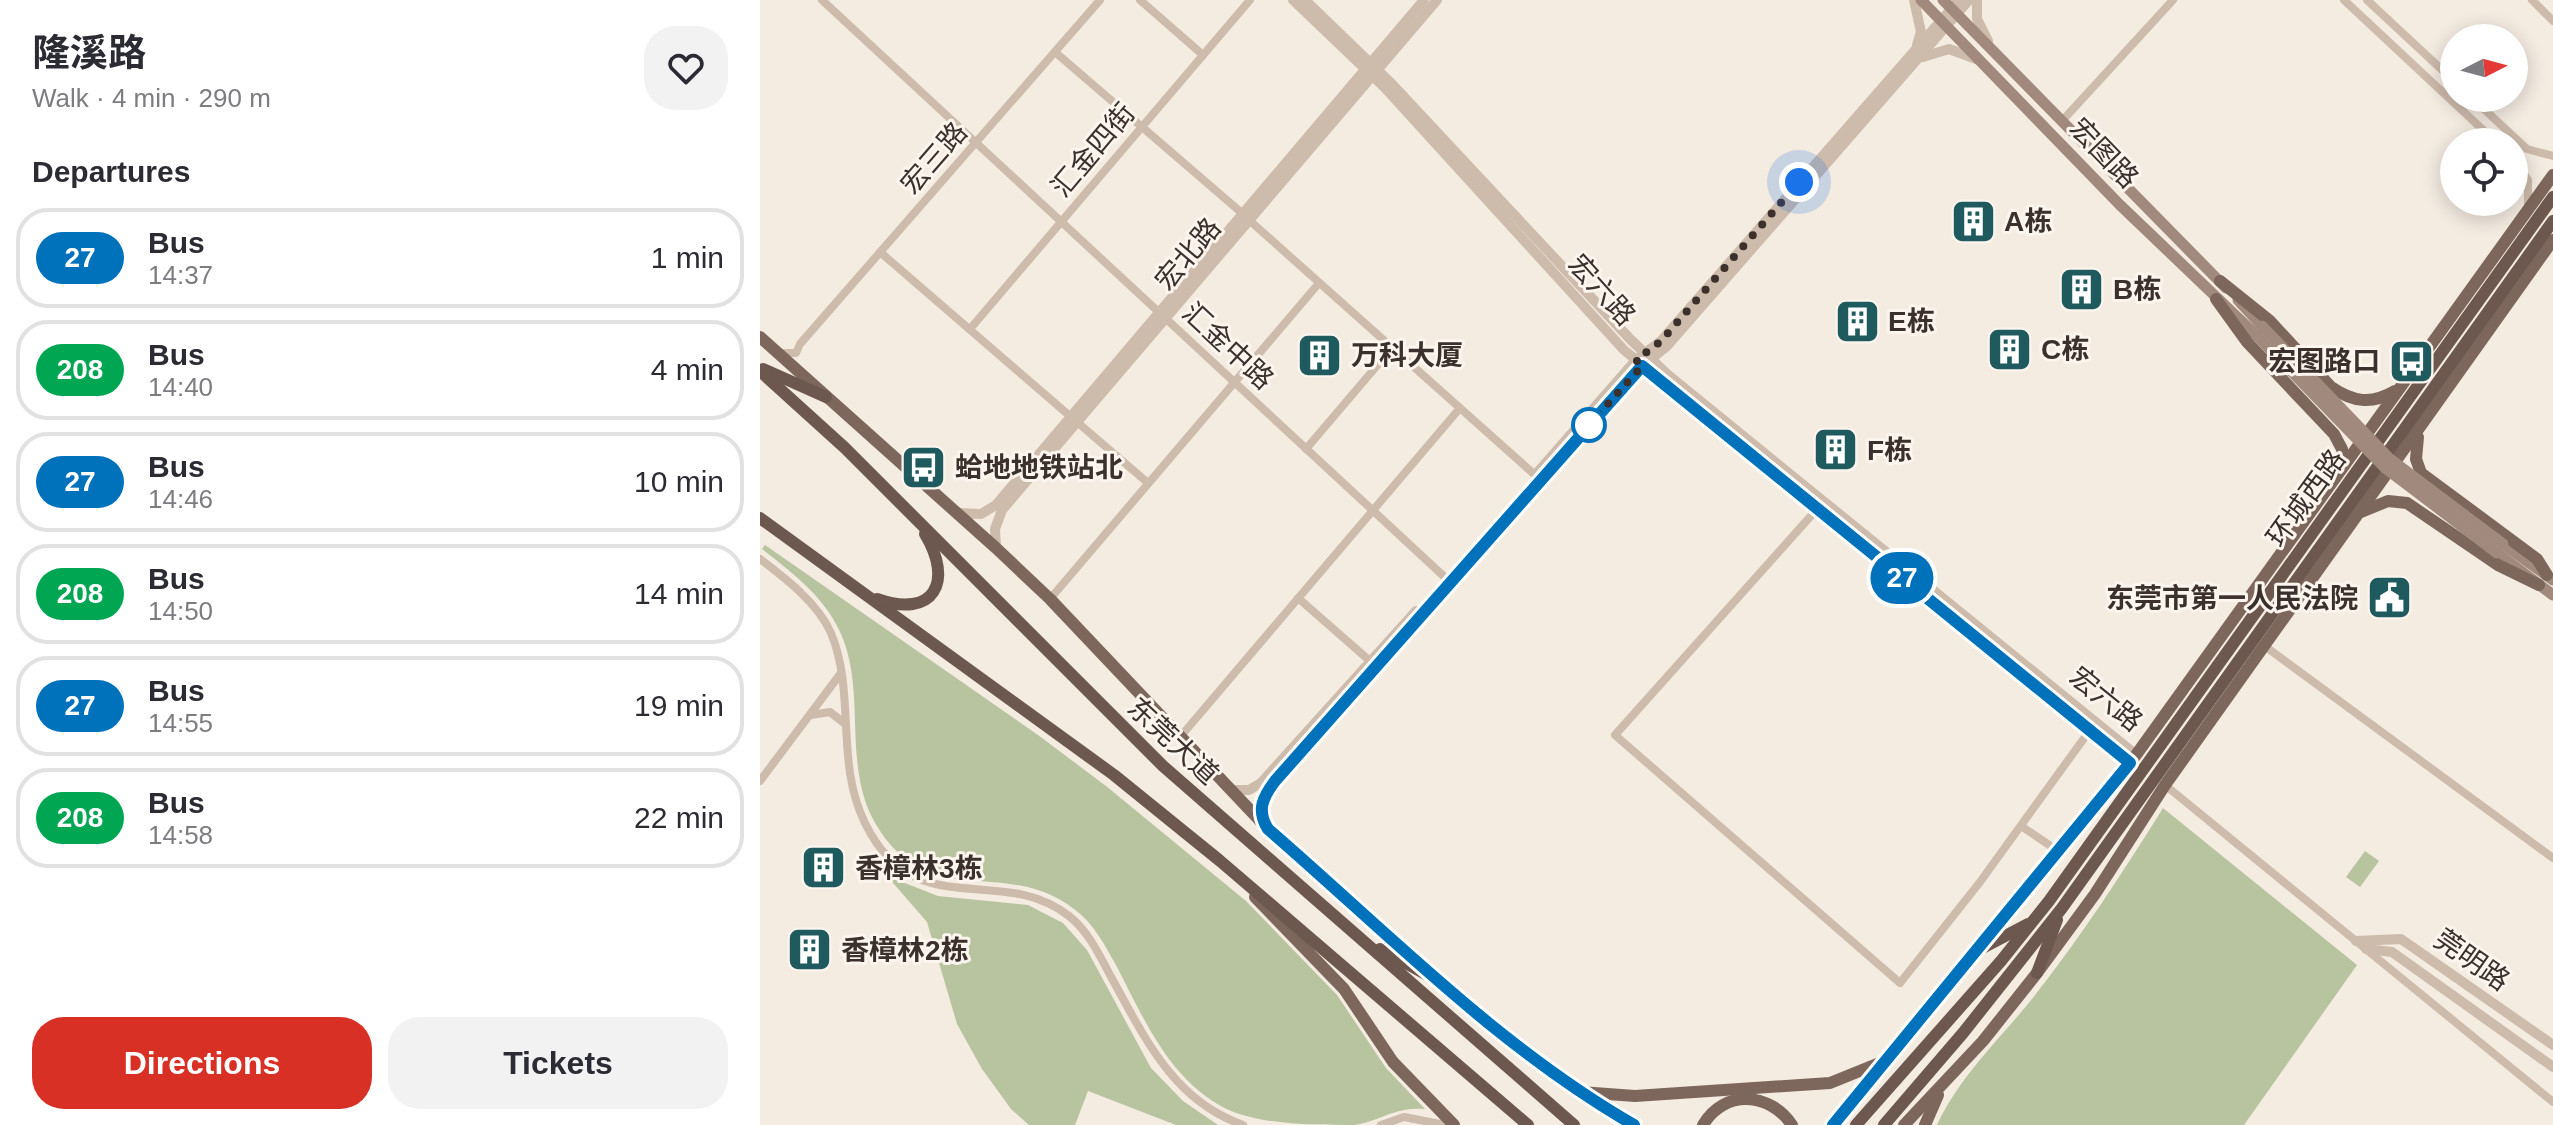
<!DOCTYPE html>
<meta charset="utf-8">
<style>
body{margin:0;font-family:Helvetica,"Noto Sans SC",sans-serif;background:#f2f2f3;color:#2b2b33;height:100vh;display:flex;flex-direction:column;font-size:30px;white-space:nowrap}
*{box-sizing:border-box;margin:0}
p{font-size:26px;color:#7c7c81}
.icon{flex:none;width:44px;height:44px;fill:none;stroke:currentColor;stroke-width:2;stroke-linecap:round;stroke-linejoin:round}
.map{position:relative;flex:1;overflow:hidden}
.details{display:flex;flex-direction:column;background:#fff;width:760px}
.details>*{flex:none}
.badge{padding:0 16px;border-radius:26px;font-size:28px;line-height:52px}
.needle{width:52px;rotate:84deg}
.tools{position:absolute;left:1680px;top:24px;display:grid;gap:16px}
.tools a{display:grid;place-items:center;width:88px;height:88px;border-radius:50%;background:#fff;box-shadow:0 4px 20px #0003;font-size:40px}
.you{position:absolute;width:40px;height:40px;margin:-20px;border:6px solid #fff;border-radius:50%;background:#1a73e8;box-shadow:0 0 0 12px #1a73e833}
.map>.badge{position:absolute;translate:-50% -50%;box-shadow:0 0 0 4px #fff}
h2{padding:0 32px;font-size:30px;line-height:72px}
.round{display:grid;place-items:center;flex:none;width:84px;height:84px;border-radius:32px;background:#f2f2f3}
.headline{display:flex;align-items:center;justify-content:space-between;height:136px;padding:0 32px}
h1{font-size:38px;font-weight:700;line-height:60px}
.primary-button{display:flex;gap:16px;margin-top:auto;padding:16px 32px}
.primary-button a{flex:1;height:92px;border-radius:32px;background:#d93025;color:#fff;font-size:32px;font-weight:700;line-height:92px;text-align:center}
.primary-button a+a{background:#f2f2f3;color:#2b2b33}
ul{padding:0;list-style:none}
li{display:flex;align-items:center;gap:24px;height:100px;margin:0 16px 12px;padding:0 16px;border:4px solid #e1e1e2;border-radius:32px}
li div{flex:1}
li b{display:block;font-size:30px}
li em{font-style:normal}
li .badge{min-width:88px;font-weight:700;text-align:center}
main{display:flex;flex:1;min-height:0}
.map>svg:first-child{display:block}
.green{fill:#b8c4a0}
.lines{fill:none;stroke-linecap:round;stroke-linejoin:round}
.minor{stroke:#cdbbac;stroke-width:8}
.tertiary{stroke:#cdbbac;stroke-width:10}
.secondary{stroke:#a18a7d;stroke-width:11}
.primary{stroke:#7d675c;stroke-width:12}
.trunk{stroke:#6c584f;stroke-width:12}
.secondary-bridge{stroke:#a18a7d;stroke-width:11}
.line-casing{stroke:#fff;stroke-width:18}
.line{stroke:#0072bc;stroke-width:12}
.walk{stroke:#3b302b;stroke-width:8;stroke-dasharray:0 14.4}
.stop-dot{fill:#fff;stroke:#0072bc;stroke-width:4}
.labels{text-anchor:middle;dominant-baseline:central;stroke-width:6;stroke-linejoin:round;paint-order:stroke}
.street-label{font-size:28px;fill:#3b302b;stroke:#fbf5ee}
.poi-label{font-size:28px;font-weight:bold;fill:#3b302b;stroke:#fbf5ee;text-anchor:start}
</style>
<main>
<section class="details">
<div class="headline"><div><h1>隆溪路</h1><p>Walk · 4 min · 290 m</p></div><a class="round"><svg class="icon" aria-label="heart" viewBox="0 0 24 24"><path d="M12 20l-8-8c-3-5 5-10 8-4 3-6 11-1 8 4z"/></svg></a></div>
<h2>Departures</h2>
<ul>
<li><span class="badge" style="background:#0072bc;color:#fff">27</span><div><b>Bus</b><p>14:37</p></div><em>1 min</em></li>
<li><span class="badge" style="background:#00a651;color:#fff">208</span><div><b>Bus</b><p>14:40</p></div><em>4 min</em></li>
<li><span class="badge" style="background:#0072bc;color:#fff">27</span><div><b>Bus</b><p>14:46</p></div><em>10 min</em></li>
<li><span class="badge" style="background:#00a651;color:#fff">208</span><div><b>Bus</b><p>14:50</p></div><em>14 min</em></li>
<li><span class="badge" style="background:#0072bc;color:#fff">27</span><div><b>Bus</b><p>14:55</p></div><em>19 min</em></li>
<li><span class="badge" style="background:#00a651;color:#fff">208</span><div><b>Bus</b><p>14:58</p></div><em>22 min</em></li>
</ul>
<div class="primary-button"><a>Directions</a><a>Tickets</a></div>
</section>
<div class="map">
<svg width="1793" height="1125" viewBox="0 0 1793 1125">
<rect width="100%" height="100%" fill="#f4ebe1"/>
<g class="green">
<path d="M5 545 278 735 346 786 486 901 577 995 626 1068 665 1109C634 1107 623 1120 595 1125 558 1125 511 1125 476 1113 413 1088 386 1023 357 967 345 946 334 923 314 909 244 855 167 915 114 821 81 761 109 685 77 626 61 594 29 570 2 549Z"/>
<path d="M1403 808 1597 965 1484 1125H1177C1199 1077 1239 1040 1272 999 1320 938 1362 874 1403 808Z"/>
<path d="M1605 851 1619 861 1600 887 1586 877Z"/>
<path d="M127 876 178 896 268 905 303 923 327 950 391 1068 423 1101 458 1125H416L328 1091 315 1125H269L251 1109 222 1069 197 1024 167 922Z"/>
</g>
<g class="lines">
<g class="minor">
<path d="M62 0 690 582"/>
<path d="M380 0 443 55"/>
<path d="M1584 0 1736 142"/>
<path d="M1607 0 1694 81"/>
<path d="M1772 0 1793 21"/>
<path d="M295 52 483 214"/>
<path d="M1712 98 1767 149 1793 156"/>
<path d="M1302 121 1413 0"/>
<path d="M1754 159 1768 180V205"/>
<path d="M489 220 775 475"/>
<path d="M120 252 311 417"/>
<path d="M210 329 490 0"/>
<path d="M18 353H36L40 344 340 0"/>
<path d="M317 422 388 483"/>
<path d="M546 449 632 348"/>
<path d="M1057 509 855 735 1140 983 1220 882 1330 730"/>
<path d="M0 559C25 578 58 603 71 633 96 693 75 763 105 823 155 926 240 862 309 916 328 931 339 954 350 975 384 1036 412 1100 483 1125"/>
<path d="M538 598 610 661"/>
<path d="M290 599 559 283"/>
<path d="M1506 647 1793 858"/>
<path d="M51 715 70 712 84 723"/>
<path d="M421 736 700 408"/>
<path d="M0 781 81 673"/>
<path d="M1405 785 1793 1102"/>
<path d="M1261 826 1298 851"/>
<path d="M621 1125 644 1117 685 1125"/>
</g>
<g class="tertiary">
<path d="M533 0 625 88 864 350 1370 763"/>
<path d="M545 0 630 82 871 340 908 375 1376 755"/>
<path d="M1154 0 1161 32 1157 45"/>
<path d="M1217 0V19L1228 41"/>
<path d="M1163 57 1189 49 1216 59"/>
<path d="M777 473 876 360 901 341 1199 0"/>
<path d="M198 513 221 514 236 505 664 0"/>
<path d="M236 548 235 529 242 510 677 0"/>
<path d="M471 790H489L501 783 656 611"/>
<path d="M505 824C495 808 505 794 515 781L882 366 907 346 1209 0"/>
<path d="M1596 941 1641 939 1793 1045"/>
<path d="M1606 949 1632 952 1793 1067"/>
</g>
<g class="secondary">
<path d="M1161 0 1360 205 1497 336"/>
<path d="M1183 0 1466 288"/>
<path d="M1478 300 1502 326"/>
<path d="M1743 544 1793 580"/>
<path d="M1737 553 1793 595"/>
</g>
<g class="primary">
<path d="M1460 281 1510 321 1571 387C1593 402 1611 405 1635 391"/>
<path d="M1456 299 1487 342 1574 434 1582 449 1584 464"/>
<path d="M0 337 236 548 290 599 508 829 595 904 673 978 815 1091 873 1125"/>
<path d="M1658 437 1656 459 1661 473 1777 559 1787 575"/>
<path d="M1601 512 1628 501 1647 503 1738 565 1779 585"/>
<path d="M495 897 584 989 633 1062 694 1125"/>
<path d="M820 1092 875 1096 1070 1083 1117 1064"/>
<path d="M943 1125C964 1089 1010 1092 1032 1125"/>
<path d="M1073 1125 1376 755 1793 175"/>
<path d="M1144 1125 1223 1041 1277 973 1335 894 1405 785 1793 240"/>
<path d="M1165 1125 1178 1095"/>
</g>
<g class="trunk">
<path d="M3 369 66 397"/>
<path d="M0 371 85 448 403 766 814 1125"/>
<path d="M0 518 354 775 459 860 768 1125"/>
<path d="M117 599C174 619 194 582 165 534"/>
<path d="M620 949 673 978"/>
<path d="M1211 954 1268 924"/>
<path d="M1277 973 1297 920"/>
<path d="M1096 1125 1241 961 1289 901 1793 197"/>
<path d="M1124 1125 1203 1033 1302 908 1793 221"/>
</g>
<g class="secondary-bridge">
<path d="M1502 326 1630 459 1743 544"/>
<path d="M1497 336 1624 467 1737 553"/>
</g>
</g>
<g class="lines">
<defs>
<path id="line" d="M874 1125C737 1046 626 931 508 829 496 810 503 797 515 781L882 366 1370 763 1073 1125"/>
</defs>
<use href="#line" class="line-casing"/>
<use href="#line" class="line"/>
<path class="walk" d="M829 425 882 366 876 360 901 341 1039 182"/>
</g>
<defs>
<symbol id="building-square" viewBox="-11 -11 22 22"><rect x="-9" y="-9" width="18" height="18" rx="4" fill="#1f5a5e" stroke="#fbf5ee"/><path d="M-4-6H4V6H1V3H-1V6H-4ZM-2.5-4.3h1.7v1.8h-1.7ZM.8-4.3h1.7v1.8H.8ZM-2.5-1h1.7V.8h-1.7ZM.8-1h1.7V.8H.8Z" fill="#fff"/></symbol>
<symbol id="bus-square" viewBox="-11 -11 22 22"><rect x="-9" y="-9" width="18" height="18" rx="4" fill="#1f5a5e" stroke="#fbf5ee"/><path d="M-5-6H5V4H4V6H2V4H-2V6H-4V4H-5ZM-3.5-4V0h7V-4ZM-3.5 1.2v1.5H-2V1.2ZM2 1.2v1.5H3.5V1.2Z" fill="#fff"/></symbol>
<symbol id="civic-square" viewBox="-11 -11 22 22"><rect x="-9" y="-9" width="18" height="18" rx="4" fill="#1f5a5e" stroke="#fbf5ee"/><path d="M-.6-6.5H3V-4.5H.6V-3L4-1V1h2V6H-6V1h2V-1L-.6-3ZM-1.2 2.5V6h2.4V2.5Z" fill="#fff"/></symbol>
</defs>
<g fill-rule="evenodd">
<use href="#building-square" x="1188" y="196" width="51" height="51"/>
<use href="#building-square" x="1296" y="264" width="51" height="51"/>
<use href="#building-square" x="1072" y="296" width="51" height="51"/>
<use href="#building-square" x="1224" y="324" width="51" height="51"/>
<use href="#building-square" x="534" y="330" width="51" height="51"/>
<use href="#bus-square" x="1626" y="336" width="51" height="51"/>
<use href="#building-square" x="1050" y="424" width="51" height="51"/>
<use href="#bus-square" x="138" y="442" width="51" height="51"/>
<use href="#civic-square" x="1604" y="572" width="51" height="51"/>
<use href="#building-square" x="38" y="842" width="51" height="51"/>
<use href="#building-square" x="24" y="924" width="51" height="51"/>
</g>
<circle class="stop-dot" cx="829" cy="425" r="16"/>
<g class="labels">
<g class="street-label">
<text transform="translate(333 150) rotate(-50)">汇金四街</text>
<text transform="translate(1344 153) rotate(46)">宏图路</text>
<text transform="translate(174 158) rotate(-49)">宏三路</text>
<text transform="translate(428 254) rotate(-50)">宏北路</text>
<text transform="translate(842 290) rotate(48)">宏六路</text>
<text transform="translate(468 346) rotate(43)">汇金中路</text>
<text transform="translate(1546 498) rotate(-54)">环城西路</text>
<text transform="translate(1346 699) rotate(39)">宏六路</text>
<text transform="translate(413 741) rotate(43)">东莞大道</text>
<text transform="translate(1712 960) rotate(35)">莞明路</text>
</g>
<g class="poi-label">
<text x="1244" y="221">A栋</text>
<text x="1353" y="289">B栋</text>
<text x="1128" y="321">E栋</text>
<text x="1281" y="349">C栋</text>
<text x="591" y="355">万科大厦</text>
<text x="1620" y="361" text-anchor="end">宏图路口</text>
<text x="1107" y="450">F栋</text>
<text x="195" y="467">蛤地地铁站北</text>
<text x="1598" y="598" text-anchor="end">东莞市第一人民法院</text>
<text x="95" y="868">香樟林3栋</text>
<text x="81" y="950">香樟林2栋</text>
</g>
</g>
</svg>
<div class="tools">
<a><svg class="needle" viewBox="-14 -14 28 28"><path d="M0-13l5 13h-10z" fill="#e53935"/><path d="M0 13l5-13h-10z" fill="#7c7c81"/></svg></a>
<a><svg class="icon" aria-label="locate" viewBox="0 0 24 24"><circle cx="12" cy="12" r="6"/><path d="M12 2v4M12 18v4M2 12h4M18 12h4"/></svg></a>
</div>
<div class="you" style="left:1039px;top:182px"></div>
<b class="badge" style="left:1142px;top:578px;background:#0072bc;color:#fff">27</b>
</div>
</main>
